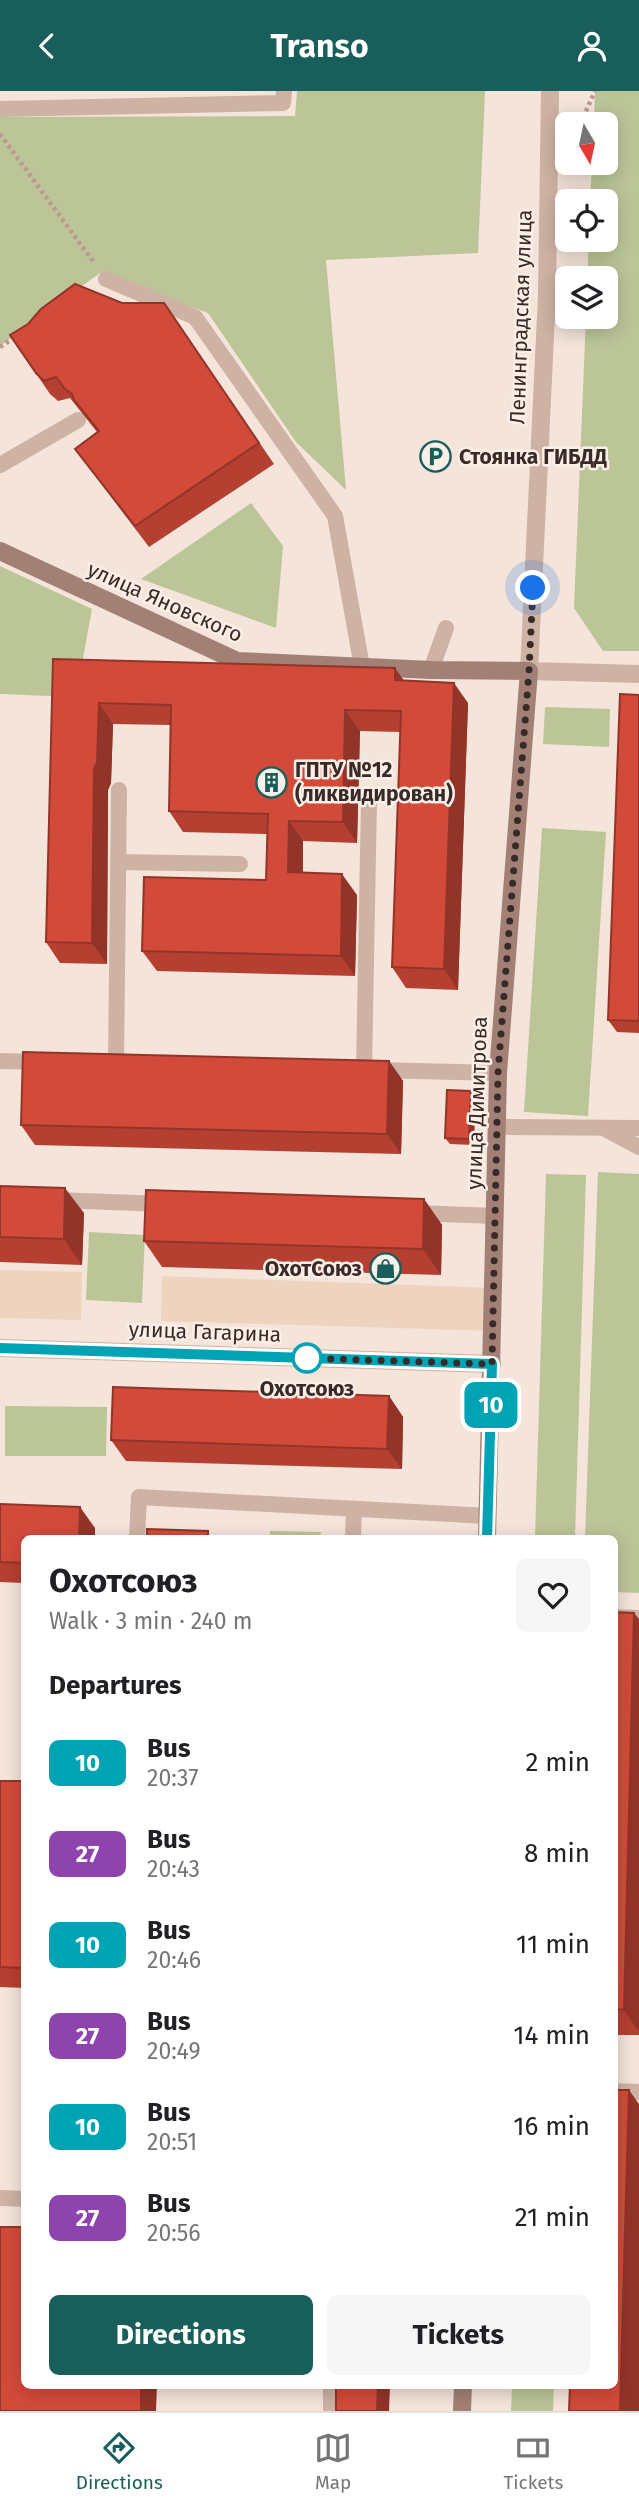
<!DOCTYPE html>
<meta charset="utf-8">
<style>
body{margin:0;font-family:"Fira Sans",sans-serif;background:#f6f6f6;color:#202124;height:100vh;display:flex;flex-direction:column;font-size:26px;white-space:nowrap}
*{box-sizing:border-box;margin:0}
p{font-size:23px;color:#757577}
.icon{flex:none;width:38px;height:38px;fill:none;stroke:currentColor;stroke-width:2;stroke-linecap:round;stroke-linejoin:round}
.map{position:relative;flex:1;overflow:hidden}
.side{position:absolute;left:21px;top:1444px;width:597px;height:854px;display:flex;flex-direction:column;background:#fff;border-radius:10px;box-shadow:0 4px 18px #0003}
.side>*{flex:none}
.badge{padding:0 14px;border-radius:10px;font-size:24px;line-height:46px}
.needle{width:46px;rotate:171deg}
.tools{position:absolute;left:555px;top:21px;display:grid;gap:14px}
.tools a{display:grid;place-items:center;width:63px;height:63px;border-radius:10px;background:#fff;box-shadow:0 4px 18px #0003;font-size:35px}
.you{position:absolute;width:35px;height:35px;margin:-18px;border:5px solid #fff;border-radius:50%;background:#1a73e8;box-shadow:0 0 0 10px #1a73e833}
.map>.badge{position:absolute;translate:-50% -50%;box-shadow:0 0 0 4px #fff}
h2{padding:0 28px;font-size:26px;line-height:63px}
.round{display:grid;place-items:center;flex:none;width:74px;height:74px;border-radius:10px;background:#f6f6f6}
.summary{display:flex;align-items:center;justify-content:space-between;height:119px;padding:0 28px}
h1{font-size:33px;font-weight:700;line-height:52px}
.primary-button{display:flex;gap:14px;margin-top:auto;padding:14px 28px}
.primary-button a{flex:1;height:80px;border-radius:10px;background:#185e5a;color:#fff;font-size:28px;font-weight:700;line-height:80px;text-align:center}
.primary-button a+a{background:#f6f6f6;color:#202124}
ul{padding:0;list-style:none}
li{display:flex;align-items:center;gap:21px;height:91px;padding:0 28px}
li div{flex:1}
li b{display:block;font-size:26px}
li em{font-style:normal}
li .badge{min-width:77px;font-weight:700;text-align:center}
header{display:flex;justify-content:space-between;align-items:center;height:91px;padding:0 28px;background:#185e5a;color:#fff;font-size:32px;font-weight:700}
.tab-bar{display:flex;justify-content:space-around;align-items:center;height:98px;border-top:2px solid #e0e0e0;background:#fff;font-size:19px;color:#757577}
.tab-bar a{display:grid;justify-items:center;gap:4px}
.tab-bar .current{color:#185e5a}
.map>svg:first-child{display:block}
.green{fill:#bcc598}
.plaza{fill:#eed3bf}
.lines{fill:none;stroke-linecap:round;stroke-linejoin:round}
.path{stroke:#ba9b8e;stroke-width:4.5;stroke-dasharray:3.5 3.5;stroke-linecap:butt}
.service{stroke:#ceb2a4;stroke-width:16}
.tertiary{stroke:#ceb2a4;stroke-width:18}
.secondary{stroke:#a28075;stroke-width:18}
.wall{fill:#b54032}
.shaded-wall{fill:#933429}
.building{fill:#d24b3a;stroke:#933429;stroke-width:2}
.line-casing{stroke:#fff;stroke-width:16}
.line{stroke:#00a3b4;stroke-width:10}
.walk{stroke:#382a27;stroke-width:7;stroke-dasharray:0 12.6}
.stop-dot{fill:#fff;stroke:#00a3b4;stroke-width:3.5}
.labels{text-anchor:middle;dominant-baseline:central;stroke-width:5;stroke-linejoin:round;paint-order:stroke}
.street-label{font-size:21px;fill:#382a27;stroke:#fbefe7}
.poi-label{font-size:21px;font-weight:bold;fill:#382a27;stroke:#fbefe7;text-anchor:start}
.stop-label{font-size:21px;font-weight:bold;fill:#382a27;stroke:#fbefe7}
</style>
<header><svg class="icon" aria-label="back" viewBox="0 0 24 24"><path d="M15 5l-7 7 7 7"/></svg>Transo<svg class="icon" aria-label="person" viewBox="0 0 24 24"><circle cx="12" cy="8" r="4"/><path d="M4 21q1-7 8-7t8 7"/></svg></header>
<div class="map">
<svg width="639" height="2320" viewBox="0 0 639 2320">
<rect width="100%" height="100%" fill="#f4e4da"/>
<g class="green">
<path d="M297 0H485L478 162 326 169 346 399 296 351 208 222 100 182 0 255V26L295 25Z"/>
<path d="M595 0H639V560H603L574 517 586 226H606V187H587L589 149H606V110H590L592 72H606V33H594Z"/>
<path d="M251 412 283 455 276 537 141 488Z"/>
<path d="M0 475 92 518 76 606 0 603Z"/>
<path d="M545 616 610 618 609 656 543 653Z"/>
<path d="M542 737 606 741 588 1025 524 1021Z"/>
<path d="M598 1081 639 1083V1502L614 1501V1447H585Z"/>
<path d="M546 1083 586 1084 575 1447H535Z"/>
<path d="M89 1141 145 1144 142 1212 86 1209Z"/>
<path d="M5 1315 107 1316 106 1365H5Z"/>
<path d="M270 1440 321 1441 320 1447H270Z"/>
<path d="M512 2294H554L553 2320H511Z"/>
</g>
<g class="plaza">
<path d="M0 1179 82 1181 81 1229 0 1227Z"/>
<path d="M162 1185 493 1197V1240L161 1230Z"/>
</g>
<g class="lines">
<g class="path">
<path d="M580 33 595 0"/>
<path d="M0 43 95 173"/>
<path d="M0 256 17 245"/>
</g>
<g class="service">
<path d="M0 18 283 12 284 0"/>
<path d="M106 188 195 226 335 425 362 576"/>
<path d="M0 374 78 329"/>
<path d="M431 579 446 537"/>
<path d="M119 699 116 973H125"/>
<path d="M118 771 240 773"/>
<path d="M0 970 43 971"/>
<path d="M364 979 369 708"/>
<path d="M375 979 498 982"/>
<path d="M497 1036 639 1037"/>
<path d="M607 1039 639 1056"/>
<path d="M55 1109 165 1113"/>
<path d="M415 1122 495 1125"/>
<path d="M137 1447 139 1406 487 1425"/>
<path d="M353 1447 354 1418"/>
<path d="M614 1526 639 1527"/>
<path d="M614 2000 639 2001"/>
<path d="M0 2107 24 2108"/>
<path d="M331 2320V2294"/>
</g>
<g class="tertiary">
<path d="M550 0 547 204 529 580 639 583"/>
<path d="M0 1257 492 1273"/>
</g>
<g class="secondary">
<path d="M0 460 237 570 431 579 529 580 498 982 487 1447"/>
<path d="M462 2320 463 2294"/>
</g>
</g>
<g class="wall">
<path d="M122 212H164L274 373 149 456 90 378 75 358 97 341 70 307 58 310 50 303 10 244Z"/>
<path d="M53 568 404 590 468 612 458 899 406 897 392 876 400 641 360 640 357 752 303 750V782L357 804 355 885 157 880 142 860 266 789 267 743 183 741 169 720 171 634 113 633 111 692 108 699 107 873 60 872 46 851Z"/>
<path d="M639 604V942L617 941 608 929Z"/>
<path d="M389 970 403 990 401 1063 35 1054 21 1034Z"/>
<path d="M471 1000 475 1006 474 1054 450 1053 445 1047Z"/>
<path d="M0 1095 84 1122 82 1174 0 1171Z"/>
<path d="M424 1108 442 1134 441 1184 162 1176 144 1150Z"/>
<path d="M389 1305 403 1326 402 1378 126 1370 111 1349Z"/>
<path d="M0 1413 95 1437V1447H24V1492L0 1491Z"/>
<path d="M614 1521 639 1528V1944H614Z"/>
<path d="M0 1690H24V1897L0 1896Z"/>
</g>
<g class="shaded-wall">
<path d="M395 577 410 598 395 589Z"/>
<path d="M454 592 468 612 458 899 444 878Z"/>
<path d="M99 612 113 633 111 692 108 699 107 873 92 852 94 678Z"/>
<path d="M345 619 360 640 357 752 343 731Z"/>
<path d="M289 730 303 750 302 802 288 781Z"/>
<path d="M342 783 357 804 355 885 341 865Z"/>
<path d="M389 970 403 990 401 1063 387 1043Z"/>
<path d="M471 1000 475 1006 474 1054 469 1048Z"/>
<path d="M65 1097 84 1122 82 1174 64 1148Z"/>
<path d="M424 1108 442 1134 441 1184 423 1158Z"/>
<path d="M389 1305 403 1326 402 1378 387 1358Z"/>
<path d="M80 1416 95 1437V1447H79Z"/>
<path d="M634 1522 639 1528V1941L624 1919Z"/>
<path d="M629 1999 639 2013V2320H620Z"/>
<path d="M141 2294H157L156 2320H141Z"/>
<path d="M378 2294H390L389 2320H377Z"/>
</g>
<g class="building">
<path d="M75 193 122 212H164L259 352 135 435 75 358 99 340 74 309 72 303 65 298 56 286 44 290 36 282 10 244 28 233 41 218Z"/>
<path d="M53 568 395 577V589L454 592 444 878 392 876 401 620 345 619 343 731 289 730 288 781 342 783 341 865 142 860 144 786 266 789 268 723 169 720 171 614 99 612 97 671 94 678 92 852 46 851Z"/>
<path d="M620 603 639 604V930L608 929Z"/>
<path d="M23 961 389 970 387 1043 21 1034Z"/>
<path d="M447 999 471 1000 469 1048 445 1047Z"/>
<path d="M0 1095 65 1097 64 1148 0 1146Z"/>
<path d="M146 1099 424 1108 423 1158 144 1150Z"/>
<path d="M113 1296 389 1305 387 1358 111 1349Z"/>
<path d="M0 1413 80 1416 79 1447H24V1472L0 1471Z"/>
<path d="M147 1438 208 1440V1447H147Z"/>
<path d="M614 1521 634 1522 624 1919 614 1918Z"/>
<path d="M0 1690H24V1877L0 1876Z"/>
<path d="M614 1999H629L620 2320H569L570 2294H614Z"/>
<path d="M0 2136H24V2294H141V2320H0Z"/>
<path d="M336 2294H378L377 2320H336Z"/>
</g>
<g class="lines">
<defs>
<path id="line" d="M0 1257 492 1273 487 1447"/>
</defs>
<use href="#line" class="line-casing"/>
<use href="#line" class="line"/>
<path class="walk" d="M307 1267H300L492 1273 498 982 529 580 533 497"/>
</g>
<defs>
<symbol id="parking-ring" viewBox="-11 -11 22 22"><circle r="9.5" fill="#fbefe7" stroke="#185e5a" stroke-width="1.5"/><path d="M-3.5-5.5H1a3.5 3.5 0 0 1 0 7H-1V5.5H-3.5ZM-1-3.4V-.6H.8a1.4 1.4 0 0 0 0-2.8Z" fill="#185e5a"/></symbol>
<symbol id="building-ring" viewBox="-11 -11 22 22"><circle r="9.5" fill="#fbefe7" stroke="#185e5a" stroke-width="1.5"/><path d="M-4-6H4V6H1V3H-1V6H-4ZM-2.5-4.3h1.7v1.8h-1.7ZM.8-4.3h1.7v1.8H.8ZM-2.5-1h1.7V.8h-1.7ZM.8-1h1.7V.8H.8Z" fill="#185e5a"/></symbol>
<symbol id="shop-ring" viewBox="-11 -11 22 22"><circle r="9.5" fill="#fbefe7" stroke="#185e5a" stroke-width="1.5"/><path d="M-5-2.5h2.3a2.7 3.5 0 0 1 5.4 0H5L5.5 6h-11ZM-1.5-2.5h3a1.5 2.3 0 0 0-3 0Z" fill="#185e5a"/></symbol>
</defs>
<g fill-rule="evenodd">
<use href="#parking-ring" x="418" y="348" width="35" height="35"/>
<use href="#building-ring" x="254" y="674" width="35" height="35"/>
<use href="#shop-ring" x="368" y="1160" width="35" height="35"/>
</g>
<circle class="stop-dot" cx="307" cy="1267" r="14"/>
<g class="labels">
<g class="street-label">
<text transform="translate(521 226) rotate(-88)">Ленинградская улица</text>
<text transform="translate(165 511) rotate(24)">улица Яновского</text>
<text transform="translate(477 1012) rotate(-88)">улица Димитрова</text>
<text transform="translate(205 1241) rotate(2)">улица Гагарина</text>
</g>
<g class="poi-label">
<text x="459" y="366">Стоянка ГИБДД</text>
<text x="295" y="679">ГПТУ №12<tspan x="295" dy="24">(ликвидирован)</tspan></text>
<text x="362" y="1178" text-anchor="end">ОхотСоюз</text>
</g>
<g class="stop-label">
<text x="307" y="1298">Охотсоюз</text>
</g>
</g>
</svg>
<div class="tools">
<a><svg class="needle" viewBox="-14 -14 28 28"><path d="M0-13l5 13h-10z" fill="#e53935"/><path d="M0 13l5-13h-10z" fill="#757577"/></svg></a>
<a><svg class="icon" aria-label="locate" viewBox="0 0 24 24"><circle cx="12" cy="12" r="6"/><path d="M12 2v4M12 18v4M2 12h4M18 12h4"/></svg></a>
<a><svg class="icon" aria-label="layers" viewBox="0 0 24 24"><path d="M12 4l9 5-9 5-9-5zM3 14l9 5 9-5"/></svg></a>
</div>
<div class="you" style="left:533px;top:497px"></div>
<b class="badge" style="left:491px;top:1314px;background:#00a3b4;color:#fff">10</b>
<section class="side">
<div class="summary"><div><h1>Охотсоюз</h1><p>Walk · 3 min · 240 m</p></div><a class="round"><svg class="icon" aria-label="heart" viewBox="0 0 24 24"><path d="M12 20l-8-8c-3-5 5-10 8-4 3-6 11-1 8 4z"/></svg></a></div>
<h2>Departures</h2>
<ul>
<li><span class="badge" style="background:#00a3b4;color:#fff">10</span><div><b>Bus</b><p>20:37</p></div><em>2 min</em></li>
<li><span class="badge" style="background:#8e44ad;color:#fff">27</span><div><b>Bus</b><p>20:43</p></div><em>8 min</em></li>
<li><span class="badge" style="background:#00a3b4;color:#fff">10</span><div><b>Bus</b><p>20:46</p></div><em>11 min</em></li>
<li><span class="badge" style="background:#8e44ad;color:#fff">27</span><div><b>Bus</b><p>20:49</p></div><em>14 min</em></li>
<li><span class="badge" style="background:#00a3b4;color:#fff">10</span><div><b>Bus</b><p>20:51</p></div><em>16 min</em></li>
<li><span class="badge" style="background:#8e44ad;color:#fff">27</span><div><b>Bus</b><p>20:56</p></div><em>21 min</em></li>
</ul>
<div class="primary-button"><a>Directions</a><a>Tickets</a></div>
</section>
</div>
<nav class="tab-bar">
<a class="current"><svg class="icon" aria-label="directions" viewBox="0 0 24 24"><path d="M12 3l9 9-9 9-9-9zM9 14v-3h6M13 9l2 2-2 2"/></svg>Directions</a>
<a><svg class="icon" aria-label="map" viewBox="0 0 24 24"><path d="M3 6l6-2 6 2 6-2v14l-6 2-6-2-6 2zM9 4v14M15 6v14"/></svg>Map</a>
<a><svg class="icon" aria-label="tickets" viewBox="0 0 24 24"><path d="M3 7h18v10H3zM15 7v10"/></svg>Tickets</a>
</nav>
